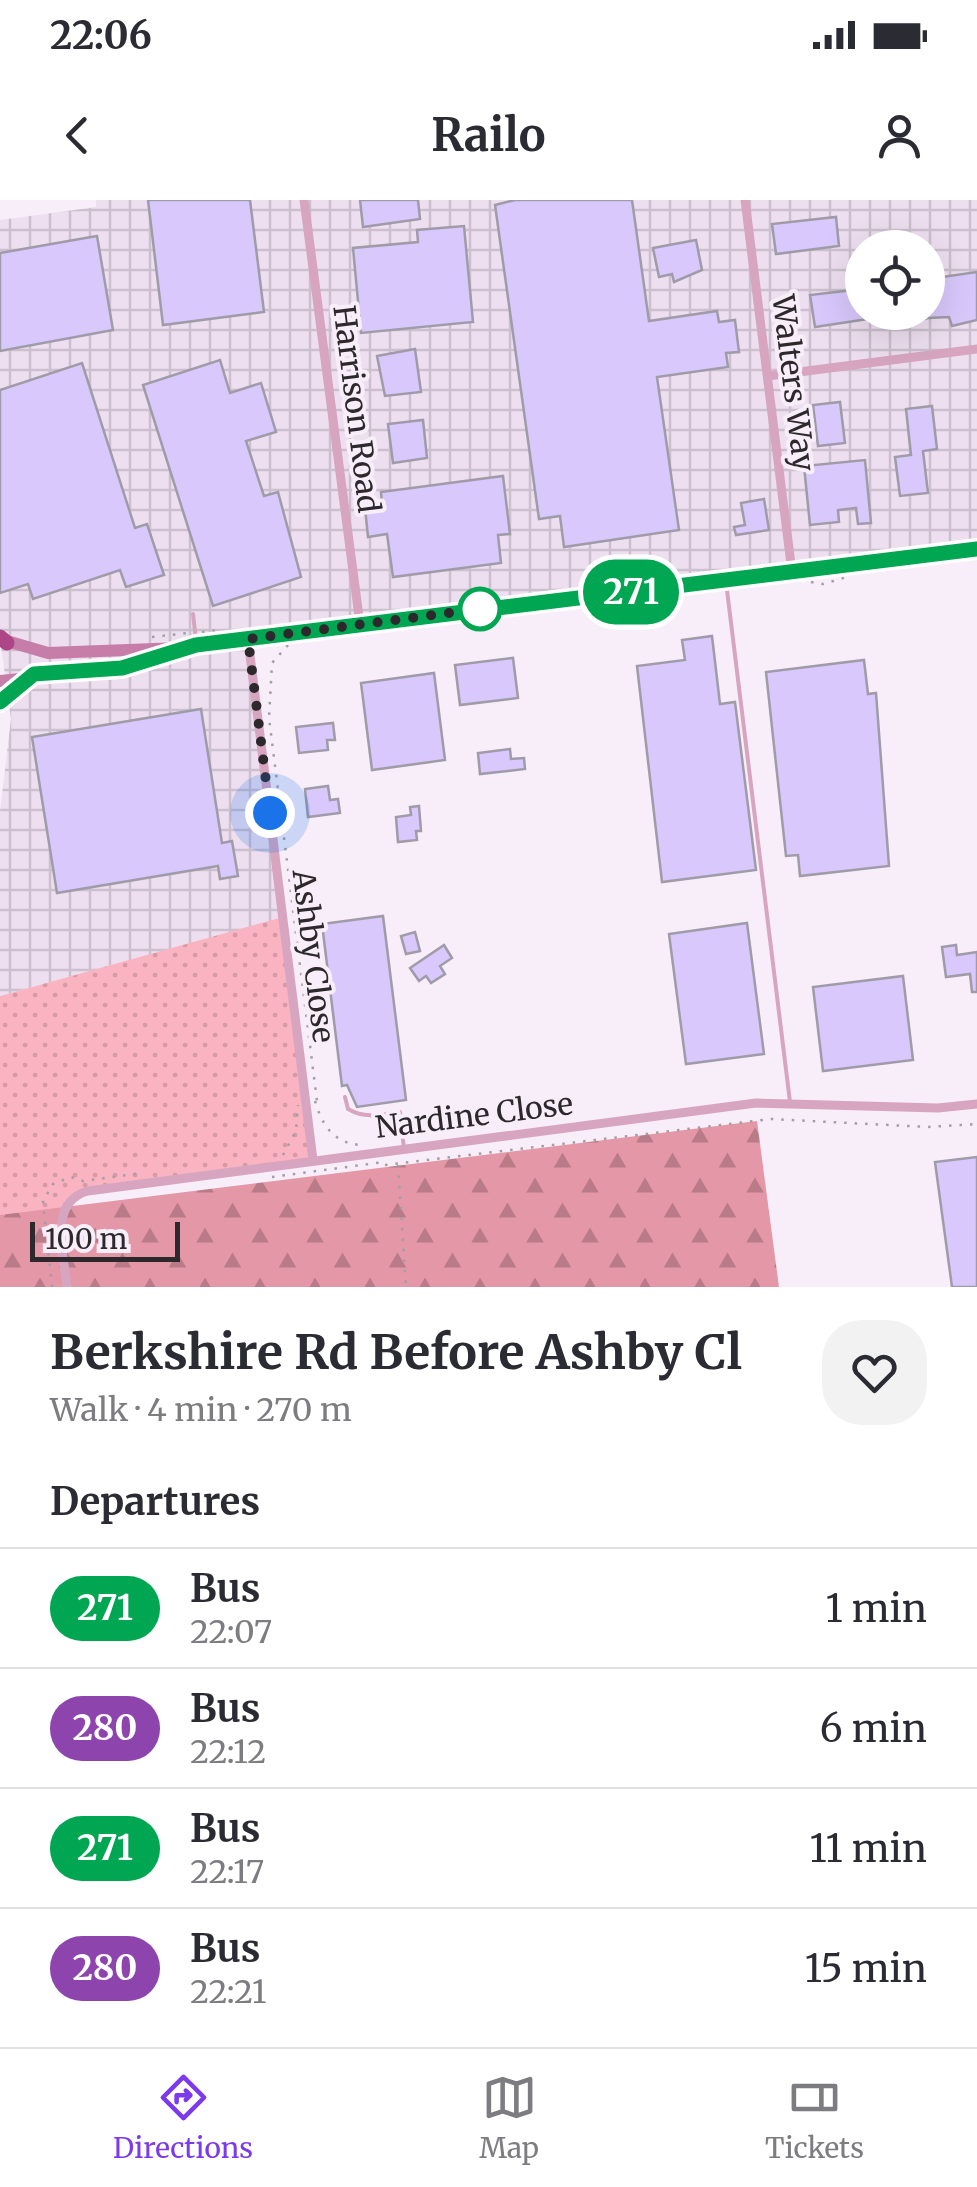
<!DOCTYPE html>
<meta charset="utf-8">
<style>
body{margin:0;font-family:Merriweather,serif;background:#f2f2f3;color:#2b2b33;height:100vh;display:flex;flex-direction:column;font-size:38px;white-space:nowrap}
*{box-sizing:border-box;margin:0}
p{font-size:32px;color:#7c7c81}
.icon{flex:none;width:55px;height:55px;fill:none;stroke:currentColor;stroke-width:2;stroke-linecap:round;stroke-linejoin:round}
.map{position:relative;height:1087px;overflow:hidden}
.drawer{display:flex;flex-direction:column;background:#fff;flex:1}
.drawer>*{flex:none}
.badge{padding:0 20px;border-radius:32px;font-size:35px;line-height:65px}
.fabs{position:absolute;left:845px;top:30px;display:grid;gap:20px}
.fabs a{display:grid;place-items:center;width:100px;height:100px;border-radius:50%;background:#fff;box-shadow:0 10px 40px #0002;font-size:50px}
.scale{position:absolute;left:30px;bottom:25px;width:150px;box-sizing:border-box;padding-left:10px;border:5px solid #2c282c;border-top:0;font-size:28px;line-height:35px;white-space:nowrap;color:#2c282c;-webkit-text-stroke:8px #f8eef9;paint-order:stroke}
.you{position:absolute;width:50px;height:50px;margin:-25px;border:8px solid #fff;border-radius:50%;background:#1a73e8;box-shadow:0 0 0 15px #1a73e833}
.map>.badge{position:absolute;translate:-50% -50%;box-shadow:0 0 0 5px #fff}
h2{padding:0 50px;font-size:38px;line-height:90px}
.round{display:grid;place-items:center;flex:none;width:105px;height:105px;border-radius:40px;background:#f2f2f3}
.head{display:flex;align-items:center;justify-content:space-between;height:170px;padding:0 50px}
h1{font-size:48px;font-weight:700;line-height:75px}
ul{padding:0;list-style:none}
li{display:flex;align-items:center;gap:30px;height:120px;padding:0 50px;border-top:2px solid #e1e1e2}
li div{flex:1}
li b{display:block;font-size:38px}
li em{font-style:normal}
li .badge{min-width:110px;font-weight:700;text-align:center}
.status{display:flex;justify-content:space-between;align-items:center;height:70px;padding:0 50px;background:#fff;direction:ltr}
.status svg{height:28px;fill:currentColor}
header{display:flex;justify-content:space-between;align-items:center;height:130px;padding:0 50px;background:#fff;font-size:45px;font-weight:700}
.dock{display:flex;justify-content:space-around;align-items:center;height:140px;border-top:2px solid #e1e1e2;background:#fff;font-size:28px;color:#7c7c81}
.dock a{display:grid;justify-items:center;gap:5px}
.dock .selected{color:#7c3aed}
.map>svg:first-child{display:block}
.industrial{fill:url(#industrial-grid);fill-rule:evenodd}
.grass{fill:url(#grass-dots)}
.forest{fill:url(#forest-firs)}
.building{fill:#d9c8fc;stroke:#9f9ba8;stroke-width:2.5}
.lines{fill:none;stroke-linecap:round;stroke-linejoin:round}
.path{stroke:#a49da5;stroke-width:2.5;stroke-dasharray:2.5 8;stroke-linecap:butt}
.lane{stroke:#d7a5c0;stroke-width:4}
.street{stroke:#d7a5c0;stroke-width:9}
.secondary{stroke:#c67ea8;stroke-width:12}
.highway{stroke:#ad4687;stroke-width:15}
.line-casing{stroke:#fff;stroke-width:22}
.line{stroke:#00a651;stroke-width:15}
.walk{stroke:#2c282c;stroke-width:10;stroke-dasharray:0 18}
.stop-dot{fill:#fff;stroke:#00a651;stroke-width:5}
.labels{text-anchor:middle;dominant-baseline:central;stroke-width:8;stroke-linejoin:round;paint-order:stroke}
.street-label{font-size:30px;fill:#2c282c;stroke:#f8eef9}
</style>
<div class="status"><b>22:06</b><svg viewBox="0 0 49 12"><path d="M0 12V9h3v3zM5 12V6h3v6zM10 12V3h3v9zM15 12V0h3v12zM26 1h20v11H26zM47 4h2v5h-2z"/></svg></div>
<header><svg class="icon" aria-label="back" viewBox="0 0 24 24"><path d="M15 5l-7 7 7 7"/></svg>Railo<svg class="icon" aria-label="person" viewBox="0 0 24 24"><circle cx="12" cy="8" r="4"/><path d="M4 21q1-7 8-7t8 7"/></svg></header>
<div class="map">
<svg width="977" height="1087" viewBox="0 0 977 1087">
<defs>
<pattern id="industrial-grid" width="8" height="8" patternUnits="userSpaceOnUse" patternTransform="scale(2.5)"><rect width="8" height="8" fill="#eedff0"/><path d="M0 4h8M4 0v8" fill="none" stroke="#ccbfce"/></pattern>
<pattern id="grass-dots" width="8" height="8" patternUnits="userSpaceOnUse" patternTransform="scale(2.5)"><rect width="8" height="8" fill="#fab3c0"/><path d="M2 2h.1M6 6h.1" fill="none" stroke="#d69aa5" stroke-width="1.8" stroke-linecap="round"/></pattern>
<pattern id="forest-firs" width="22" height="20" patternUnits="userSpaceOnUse" patternTransform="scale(2.5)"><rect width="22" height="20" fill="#e497a6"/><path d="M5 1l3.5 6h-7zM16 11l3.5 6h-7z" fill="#b97b87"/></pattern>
</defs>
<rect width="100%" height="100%" fill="#f8eef9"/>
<path class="industrial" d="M96 0H977V356L250 445 284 718 0 796V611L11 519 0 439V20L96 7ZM862 48H928V112H862Z"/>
<path class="grass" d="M283 717 313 960 88 991 63 1010 0 1027V796Z"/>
<path class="forest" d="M757 921 779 1087H0V1015Z"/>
<g class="building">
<path d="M148 0H250L264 112 163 125Z"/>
<path d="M360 0H418L420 19 363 27Z"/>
<path d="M515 0H632L649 121 717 111 719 122 735 120 739 152 726 153 728 167 657 177 679 330 564 347 560 316 539 319 495 5Z"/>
<path d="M836 17 839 46 776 54 772 24Z"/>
<path d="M464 26 473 122 361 133 353 48 418 42 417 30Z"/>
<path d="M97 36 113 130 0 151V53Z"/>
<path d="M696 40 702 70 674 82 672 74 659 77 653 48Z"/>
<path d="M977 72V120L952 126 949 117 928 118 905 124 899 112H928V79Z"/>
<path d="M862 89V112H880L881 117 815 127 810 95Z"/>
<path d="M415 149 421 192 385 196 377 156Z"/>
<path d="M220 160 230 193 261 183 276 232 246 241 264 296 278 292 301 377 213 406 143 185Z"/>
<path d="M82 163 135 328 147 324 164 375 126 387 120 370 33 399 28 384 0 393V190Z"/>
<path d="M840 202 845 243 818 246 813 205Z"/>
<path d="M932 206 937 249 923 251 928 293 900 296 895 257 911 255 906 209Z"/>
<path d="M423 220 427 258 393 263 388 224Z"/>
<path d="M865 260 871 323 858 324 856 308 838 310 839 322 810 325 804 266Z"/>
<path d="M503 276 510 334 498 335 501 363 393 377 387 334 368 337 365 308 382 305 381 292Z"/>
<path d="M764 299 769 330 736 335 734 327 745 325 741 303Z"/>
<path d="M712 436 720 504 735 502 756 670 662 682 637 466 685 460 682 440Z"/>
<path d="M513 458 518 498 460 505 455 465Z"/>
<path d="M864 460 868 494 876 493 889 666 800 676 798 655 786 656 766 472Z"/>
<path d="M434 473 445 560 372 570 361 483Z"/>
<path d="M201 509 222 643 232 641 238 676 220 679 218 666 57 693 32 537Z"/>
<path d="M333 523 335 540H327L328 550 299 553 296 527Z"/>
<path d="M510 549 511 559 524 558 525 569 480 574 478 553Z"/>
<path d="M328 586 330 600 338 599 340 613 308 617 305 589Z"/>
<path d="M419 606 421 631H416L417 640 398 642 396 617 411 615 410 607Z"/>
<path d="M383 716 406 900 357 907 347 885 342 886 322 724Z"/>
<path d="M747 723 764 854 686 864 669 734Z"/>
<path d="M415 732 420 751 406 754 401 736Z"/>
<path d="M444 745 452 758 440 766 445 774 431 783 426 776 419 781 410 768Z"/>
<path d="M956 745 957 755 977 752V792H972L970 774 946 777 942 747Z"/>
<path d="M903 776 913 860 823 871 813 787Z"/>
<path d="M977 957V1087H952L935 962Z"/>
</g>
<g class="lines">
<g class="path">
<path d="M811 382 823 384 847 377"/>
<path d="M202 432 219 430"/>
<path d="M152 437 189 433"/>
<path d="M288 445 272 463 269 518 317 901"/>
<path d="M315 901C322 924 332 943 361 945"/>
<path d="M283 955 296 931 298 905"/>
<path d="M385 965 771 919 928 927 977 924"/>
<path d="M398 965 406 1087"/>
<path d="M272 977 384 962"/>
<path d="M52 1087 43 1001 53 984 71 977 83 981 142 973"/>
</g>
<g class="lane">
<path d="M726 382 790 902"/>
<path d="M193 414 196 440"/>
<path d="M345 897 348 909C365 919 381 915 400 912L404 949"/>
</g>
<g class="street">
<path d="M304 0 360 424"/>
<path d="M745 0 792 372"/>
<path d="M768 176 977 149"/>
<path d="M248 439 313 960"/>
<path d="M67 1087C64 1055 47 1002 88 991L756 903 938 908 977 904"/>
</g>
<g class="secondary">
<path d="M0 439 48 453 181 448"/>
<path d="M0 481 122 468 197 445 304 431 977 349"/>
<path d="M0 502 32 476"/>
</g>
<path class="highway" d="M0 437 7 443"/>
</g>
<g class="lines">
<defs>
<path id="line" d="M0 502 34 474 122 468 196 445 977 349"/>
</defs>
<use href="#line" class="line-casing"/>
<use href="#line" class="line"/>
<path class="walk" d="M270 613 248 439 480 409"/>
</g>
<circle class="stop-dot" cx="480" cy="409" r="20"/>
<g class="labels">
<g class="street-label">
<text transform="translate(794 183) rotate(83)">Walters Way</text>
<text transform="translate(357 209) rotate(83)">Harrison Road</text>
<text transform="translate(314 756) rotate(83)">Ashby Close</text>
<text transform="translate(474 915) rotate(-7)">Nardine Close</text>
</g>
</g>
</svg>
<div class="fabs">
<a><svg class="icon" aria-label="locate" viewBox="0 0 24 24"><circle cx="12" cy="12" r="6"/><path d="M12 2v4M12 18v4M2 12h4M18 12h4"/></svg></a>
</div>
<div class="scale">100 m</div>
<div class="you" style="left:270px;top:613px"></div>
<b class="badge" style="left:631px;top:392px;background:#00a651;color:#fff">271</b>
</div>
<section class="drawer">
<div class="head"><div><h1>Berkshire Rd Before Ashby Cl</h1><p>Walk · 4 min · 270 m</p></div><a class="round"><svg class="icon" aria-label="heart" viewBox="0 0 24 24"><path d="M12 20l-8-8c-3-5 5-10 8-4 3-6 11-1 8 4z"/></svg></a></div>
<h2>Departures</h2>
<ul>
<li><span class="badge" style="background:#00a651;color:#fff">271</span><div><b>Bus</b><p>22:07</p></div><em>1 min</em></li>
<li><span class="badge" style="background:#8e44ad;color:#fff">280</span><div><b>Bus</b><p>22:12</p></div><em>6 min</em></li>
<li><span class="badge" style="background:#00a651;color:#fff">271</span><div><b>Bus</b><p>22:17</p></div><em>11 min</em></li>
<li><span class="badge" style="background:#8e44ad;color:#fff">280</span><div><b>Bus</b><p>22:21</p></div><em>15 min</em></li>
</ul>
</section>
<nav class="dock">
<a class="selected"><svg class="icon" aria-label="directions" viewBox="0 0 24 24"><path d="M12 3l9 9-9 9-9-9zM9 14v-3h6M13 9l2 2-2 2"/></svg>Directions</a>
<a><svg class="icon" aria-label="map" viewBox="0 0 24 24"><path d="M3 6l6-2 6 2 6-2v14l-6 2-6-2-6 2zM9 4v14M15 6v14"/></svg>Map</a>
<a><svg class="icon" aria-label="tickets" viewBox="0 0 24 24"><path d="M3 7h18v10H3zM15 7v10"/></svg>Tickets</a>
</nav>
